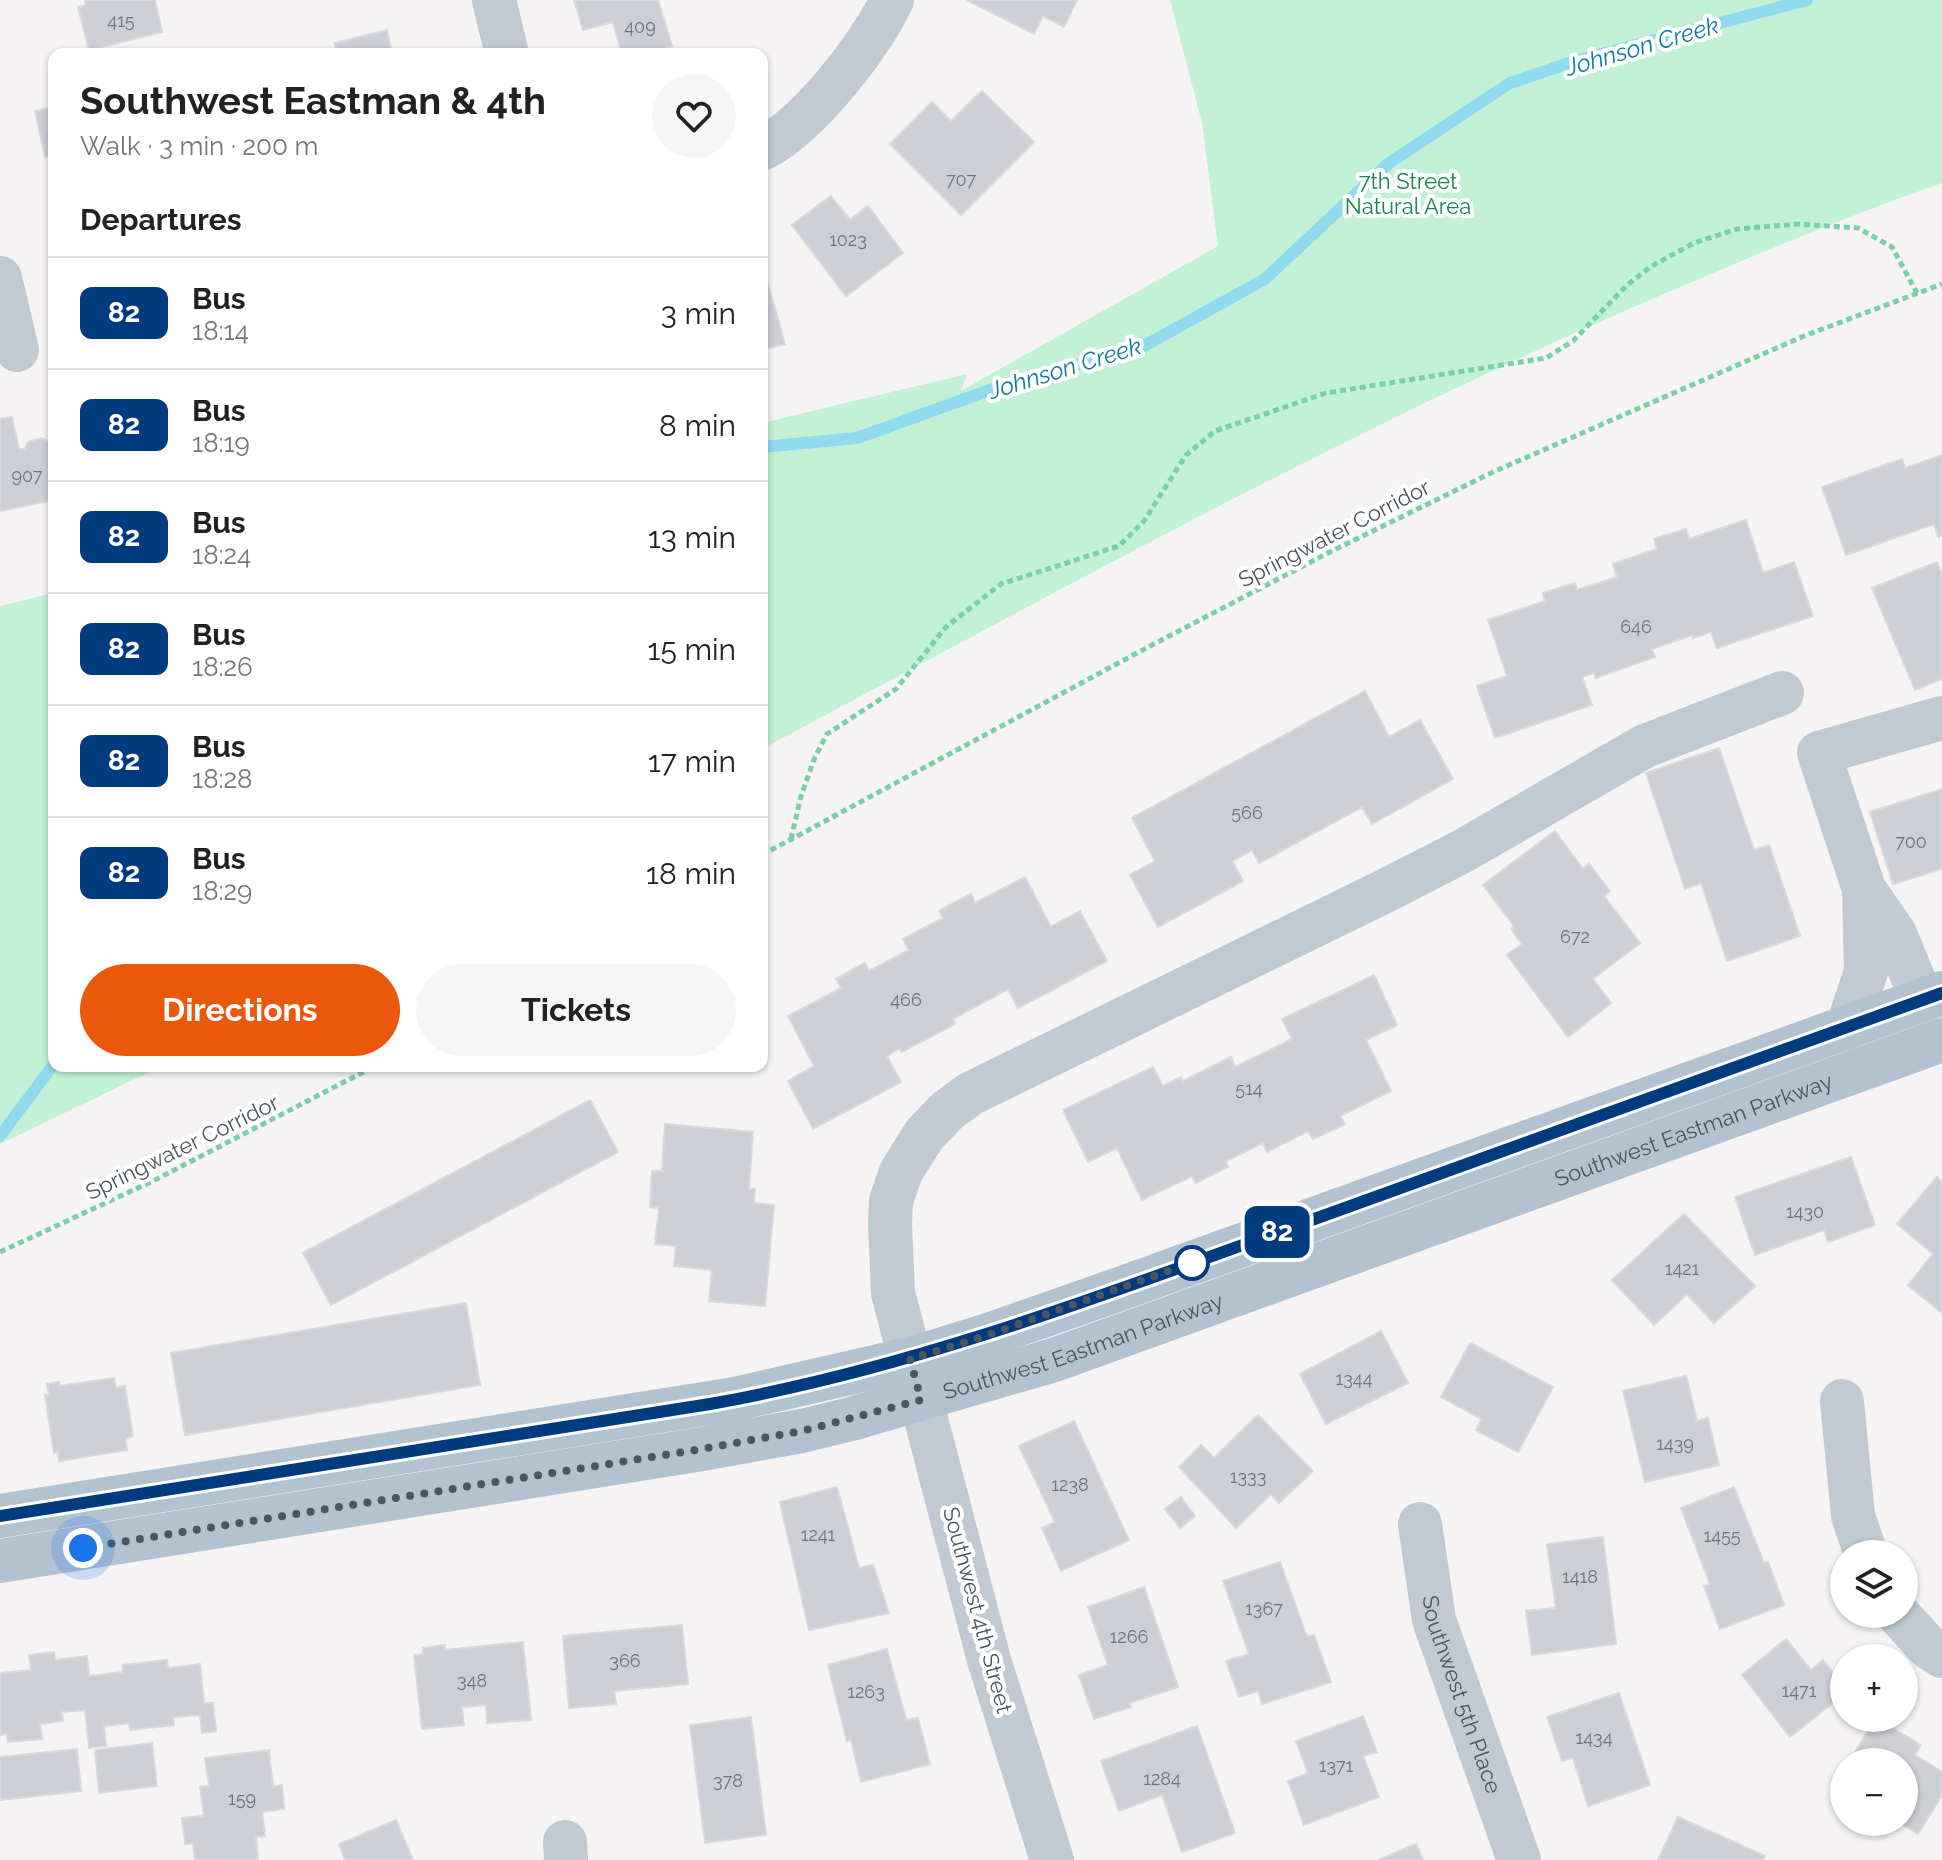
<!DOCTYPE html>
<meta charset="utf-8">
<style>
body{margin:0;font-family:Raleway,sans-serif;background:#f6f6f6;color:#222;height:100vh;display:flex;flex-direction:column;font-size:30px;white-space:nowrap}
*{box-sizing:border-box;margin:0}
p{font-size:26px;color:#767676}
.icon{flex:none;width:44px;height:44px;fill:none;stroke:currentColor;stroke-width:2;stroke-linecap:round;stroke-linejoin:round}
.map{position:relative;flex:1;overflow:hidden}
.side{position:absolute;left:48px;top:48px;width:720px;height:1024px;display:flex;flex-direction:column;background:#fff;border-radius:16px;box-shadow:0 2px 6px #0004}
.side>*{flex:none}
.badge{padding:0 16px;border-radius:12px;font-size:28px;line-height:52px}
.fabs{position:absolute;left:1830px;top:1540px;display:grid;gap:16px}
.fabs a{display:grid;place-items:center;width:88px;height:88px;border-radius:50%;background:#fff;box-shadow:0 2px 6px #0004;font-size:40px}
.you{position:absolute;width:40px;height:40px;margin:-20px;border:6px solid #fff;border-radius:50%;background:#1a73e8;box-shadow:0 0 0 12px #1a73e833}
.map>.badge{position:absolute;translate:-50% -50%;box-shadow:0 0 0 4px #fff}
h2{padding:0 32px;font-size:30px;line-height:72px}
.round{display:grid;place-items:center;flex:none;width:84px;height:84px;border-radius:42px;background:#f6f6f6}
.overview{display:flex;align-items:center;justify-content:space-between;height:136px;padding:0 32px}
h1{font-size:38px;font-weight:700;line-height:60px}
.cta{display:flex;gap:16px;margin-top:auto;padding:16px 32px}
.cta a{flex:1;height:92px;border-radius:48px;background:#ea580c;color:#fff;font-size:32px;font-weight:700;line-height:92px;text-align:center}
.cta a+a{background:#f6f6f6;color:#222}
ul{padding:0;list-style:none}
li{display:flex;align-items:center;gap:24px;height:112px;padding:0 32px;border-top:2px solid #e0e0e0}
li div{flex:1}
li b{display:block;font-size:30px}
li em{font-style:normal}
li .badge{min-width:88px;font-weight:700;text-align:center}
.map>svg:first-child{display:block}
.green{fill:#c3f1d5}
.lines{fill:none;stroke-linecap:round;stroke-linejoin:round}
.stream{stroke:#90daee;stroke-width:12}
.building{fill:#cdcfd5;stroke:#d7d9de;stroke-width:2}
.path{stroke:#7ad0a6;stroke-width:5;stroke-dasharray:6 4;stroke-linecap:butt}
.minor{stroke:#c1cad2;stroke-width:44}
.major{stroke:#b3c2d1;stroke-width:44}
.line-casing{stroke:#fff;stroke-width:18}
.line{stroke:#003b80;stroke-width:12}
.walk{stroke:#4a5661;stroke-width:8;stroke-dasharray:0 14.4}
.stop-dot{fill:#fff;stroke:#003b80;stroke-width:4}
.labels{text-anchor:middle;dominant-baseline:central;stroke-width:8;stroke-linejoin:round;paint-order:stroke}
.number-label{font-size:18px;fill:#6b747e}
.park-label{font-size:22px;fill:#17864f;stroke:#fff}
.street-label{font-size:22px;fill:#4a5661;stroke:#fff}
.water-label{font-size:24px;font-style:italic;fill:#0c7c9b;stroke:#fff}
</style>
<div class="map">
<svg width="1942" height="1860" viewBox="0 0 1942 1860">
<rect width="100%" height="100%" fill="#f5f3f3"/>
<g class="green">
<path d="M1170 0H1942V183C1855 213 1769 249 1685 285 1367 419 1066 587 762 749V423L967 374 961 391 1218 246 1202 123Z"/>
<path d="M54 593V1066H162L0 1144V606Z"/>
</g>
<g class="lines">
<g class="stream">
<path d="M762 447 857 438 998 387 1144 346 1265 279 1389 163 1510 83 1575 61 1807 0"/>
<path d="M0 1136 54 1064"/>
</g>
</g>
<g class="building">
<path d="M85 0H155L162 32 89 50 78 7 86 5Z"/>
<path d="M574 0H658L672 46 644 54H622L613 22 583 30Z"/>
<path d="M967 0H1077L1064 27 1043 16 1034 34Z"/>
<path d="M387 30 392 54H338L335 43Z"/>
<path d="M982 91 1034 142 961 215 890 144 932 102 951 121Z"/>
<path d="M54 107V155L45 157 35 111Z"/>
<path d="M831 196 850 220 868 206 903 253 846 296 792 225Z"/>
<path d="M762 263 785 344 762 350Z"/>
<path d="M12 417 19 449H25L28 442 41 438 54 444V500L0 511V419Z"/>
<path d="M1942 455V535L1938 537 1934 524 1846 555 1822 487 1902 459 1905 468Z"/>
<path d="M1746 520 1763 573 1794 562 1813 616 1717 648 1711 632 1693 638 1692 635 1652 649 1655 657 1596 678 1594 673 1582 677 1592 705 1495 738 1477 686 1507 676 1488 620 1545 601 1543 593 1575 583 1577 590 1617 577 1613 564 1657 549 1654 539 1686 529 1689 539Z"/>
<path d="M1937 562 1942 575V679L1915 690 1872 588Z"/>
<path d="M1365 691 1389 737 1420 720 1453 779 1372 824 1362 807 1259 863 1252 850 1232 861 1243 881 1158 927 1130 875 1155 861 1132 818Z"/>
<path d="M1719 748 1754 850 1769 845 1800 936 1727 961 1701 883 1685 889 1646 773Z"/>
<path d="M1942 789V869L1893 884 1870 812Z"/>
<path d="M1555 831 1583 869 1589 864 1610 891 1604 896 1640 943 1593 979 1611 1003 1568 1037 1507 955 1522 944 1511 929 1514 926 1483 885Z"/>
<path d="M1025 877 1051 927 1080 911 1107 961 1018 1008 1008 989 953 1019 955 1024 902 1052 900 1048 887 1056 901 1082 813 1129 788 1081 814 1066 788 1016 841 988 836 979 865 963 869 971 909 950 903 939 943 918 939 911 971 894 975 903Z"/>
<path d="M1374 975 1397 1025 1366 1040 1391 1091 1340 1116 1345 1124 1313 1139 1308 1131 1267 1152 1263 1143 1226 1161 1228 1167 1196 1183 1192 1176 1142 1200 1117 1148 1088 1162 1063 1110 1153 1067 1163 1086 1181 1077 1183 1081 1231 1057 1235 1067 1292 1039 1282 1019Z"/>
<path d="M590 1100 618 1152 331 1305 303 1253Z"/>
<path d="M665 1124 753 1132 749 1189H755L754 1203 774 1205 765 1306 709 1301 712 1270 674 1266 676 1246 655 1244 659 1208 650 1207 652 1171H662Z"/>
<path d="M1851 1157 1875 1225 1828 1242 1824 1230 1755 1255 1735 1197Z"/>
<path d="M1937 1177 1942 1182V1313L1908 1285 1933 1254 1897 1224Z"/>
<path d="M1684 1214 1755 1286 1714 1323 1687 1294 1654 1325 1612 1280Z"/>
<path d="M466 1303 480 1385 185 1435 171 1353Z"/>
<path d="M1381 1331 1408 1383 1326 1424 1300 1374Z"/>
<path d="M1470 1343 1553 1387 1518 1452 1476 1430 1482 1419 1441 1397Z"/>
<path d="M1686 1376 1697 1421 1708 1418 1719 1465 1645 1482 1623 1391Z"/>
<path d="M114 1378 116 1388 125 1386 133 1436 126 1438 127 1450 59 1461 58 1452 54 1453 45 1395H49L47 1384 59 1382 60 1386Z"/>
<path d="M1258 1415 1313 1471 1279 1503 1271 1494 1236 1528 1179 1467 1201 1445 1214 1458Z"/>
<path d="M1074 1421 1129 1540 1061 1571 1042 1528 1055 1522 1019 1446Z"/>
<path d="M837 1487 859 1568 873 1565 889 1613 809 1630 780 1502Z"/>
<path d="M1734 1487 1764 1563 1768 1562 1784 1605 1720 1629 1704 1586 1710 1584 1681 1508Z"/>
<path d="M1181 1497 1195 1516 1180 1528 1165 1509Z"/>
<path d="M1603 1537 1616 1644 1532 1655 1526 1611 1556 1608 1547 1544Z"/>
<path d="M1280 1562 1307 1637 1314 1635 1331 1682 1262 1704 1258 1691 1239 1697 1226 1661 1249 1654 1223 1581Z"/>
<path d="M1144 1587 1178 1687 1129 1703 1131 1707 1094 1719 1079 1675 1108 1665 1088 1607Z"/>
<path d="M682 1625 688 1684 614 1691 616 1704 569 1708 563 1636Z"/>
<path d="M1786 1639 1811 1670 1823 1660 1844 1686V1694L1790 1737 1742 1675Z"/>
<path d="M523 1642 531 1720 487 1723 486 1705 462 1707 464 1725 422 1729 414 1655 423 1654V1648L445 1645V1650Z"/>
<path d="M887 1649 906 1720 918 1718 930 1764 861 1782 851 1739 847 1741 828 1665Z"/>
<path d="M54 1652 55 1660 87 1656 89 1676 123 1672V1665L167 1660 168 1668 200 1664 204 1703H213L216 1731 202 1733 200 1715 173 1717 174 1725 130 1730 129 1723 104 1726 106 1746 89 1748 85 1710 62 1712 63 1721 40 1724 42 1739 8 1742 7 1734 0 1735V1673L31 1670 29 1655Z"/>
<path d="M1619 1693 1650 1785 1588 1806 1573 1758 1562 1761 1547 1717Z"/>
<path d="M1363 1716 1377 1752 1363 1756 1379 1797 1304 1825 1288 1781 1308 1773 1296 1741Z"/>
<path d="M751 1717 766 1835 705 1843 690 1725Z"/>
<path d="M1876 1718 1921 1745 1915 1755 1942 1772V1795L1918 1834 1899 1822H1904V1762H1849Z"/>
<path d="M1197 1726 1235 1833 1182 1852 1162 1795 1119 1811 1101 1761Z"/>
<path d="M152 1743 157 1786 99 1793 95 1750Z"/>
<path d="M77 1749 81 1791 0 1800V1757Z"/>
<path d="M269 1750 273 1787 282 1785 284 1809 262 1812 265 1836 256 1837 258 1860H195L193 1843 185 1844 182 1818 204 1816 200 1787 209 1786 205 1758Z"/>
<path d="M1678 1817 1765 1856 1763 1860H1658Z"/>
<path d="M396 1820 413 1860H345L339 1844Z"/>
<path d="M1416 1844 1423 1860H1378Z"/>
</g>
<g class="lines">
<g class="path">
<path d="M791 839 801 796 815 757 827 734 896 689 946 627 1001 584 1119 546 1144 521 1186 455 1215 431 1326 393 1546 358 1573 341 1626 286 1650 267 1694 243 1737 229 1798 224 1858 228 1892 247 1917 293"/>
<path d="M762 855 1150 646 1330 552 1493 472 1804 336 1942 284"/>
<path d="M0 1252 153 1181 375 1066"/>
</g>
<g class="minor">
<path d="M494 0 507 54"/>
<path d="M762 149C809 125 869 47 892 0"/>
<path d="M0 278 17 350"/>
<path d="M1922 1000 1895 934 1864 889 1819 753 1942 718"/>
<path d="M1847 1028 1866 972 1864 889"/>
<path d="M1842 1401 1853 1516 1866 1554"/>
<path id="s1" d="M1420 1524 1434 1620 1519 1860"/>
<path d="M1898 1614 1928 1647 1942 1656"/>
<path d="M565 1842 566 1860"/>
<path d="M1052 1860 989 1660 893 1293 890 1224 891 1201 901 1172 924 1135 947 1111 970 1094 1387 890 1461 852 1645 746 1782 693"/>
</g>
<g class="major">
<path d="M0 1516 735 1399 910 1359 985 1336 1114 1291 1942 993"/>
<path id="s2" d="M0 1561 696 1450 802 1431 851 1419 1054 1360 1942 1040"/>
</g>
</g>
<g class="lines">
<defs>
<path id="line" d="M0 1516 710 1404C908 1369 1096 1298 1284 1230 1503 1151 1723 1071 1942 993"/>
</defs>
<use href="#line" class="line-casing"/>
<use href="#line" class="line"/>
<path class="walk" d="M83 1548 696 1450 802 1431 921 1400 910 1359 985 1336 1202 1259 1192 1263"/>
</g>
<circle class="stop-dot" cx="1192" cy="1263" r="16"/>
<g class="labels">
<g class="number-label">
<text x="121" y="20">415</text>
<text x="640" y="26">409</text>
<text x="961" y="179">707</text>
<text x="848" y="239">1023</text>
<text x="27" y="475">907</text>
<text x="1636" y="626">646</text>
<text x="1247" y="812">566</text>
<text x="1911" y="841">700</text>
<text x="1575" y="936">672</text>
<text x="906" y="999">466</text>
<text x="1249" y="1088">514</text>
<text x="1805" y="1211">1430</text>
<text x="1682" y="1268">1421</text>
<text x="1354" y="1378">1344</text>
<text x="1675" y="1443">1439</text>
<text x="1248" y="1476">1333</text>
<text x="1070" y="1484">1238</text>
<text x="818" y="1534">1241</text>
<text x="1722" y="1535">1455</text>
<text x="1580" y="1576">1418</text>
<text x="1264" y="1608">1367</text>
<text x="1129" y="1636">1266</text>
<text x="625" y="1660">366</text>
<text x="472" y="1680">348</text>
<text x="1799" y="1690">1471</text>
<text x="866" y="1691">1263</text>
<text x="1594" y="1737">1434</text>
<text x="1336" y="1765">1371</text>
<text x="1162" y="1778">1284</text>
<text x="728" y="1780">378</text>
<text x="242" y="1798">159</text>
</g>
<g class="park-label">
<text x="1408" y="181">7th Street<tspan x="1408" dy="25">Natural Area</tspan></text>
</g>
<g class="street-label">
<text transform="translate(1334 533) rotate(-27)">Springwater Corridor</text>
<text stroke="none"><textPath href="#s2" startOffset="1754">Southwest Eastman Parkway</textPath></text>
<text transform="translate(182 1147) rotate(-26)">Springwater Corridor</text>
<text stroke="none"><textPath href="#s2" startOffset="1106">Southwest Eastman Parkway</textPath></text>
<text transform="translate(978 1610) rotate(75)">Southwest 4th Street</text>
<text stroke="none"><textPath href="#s1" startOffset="176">Southwest 5th Place</textPath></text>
</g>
<g class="water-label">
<text transform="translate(1642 46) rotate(-16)">Johnson Creek</text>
<text transform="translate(1065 368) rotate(-17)">Johnson Creek</text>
</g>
</g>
</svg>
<div class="fabs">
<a><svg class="icon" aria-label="layers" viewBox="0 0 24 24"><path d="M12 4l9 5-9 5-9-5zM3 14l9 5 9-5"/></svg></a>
<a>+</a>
<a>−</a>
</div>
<div class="you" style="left:83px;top:1548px"></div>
<b class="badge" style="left:1277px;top:1232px;background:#003b80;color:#fff">82</b>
<section class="side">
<div class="overview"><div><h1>Southwest Eastman &amp; 4th</h1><p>Walk · 3 min · 200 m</p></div><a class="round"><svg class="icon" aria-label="heart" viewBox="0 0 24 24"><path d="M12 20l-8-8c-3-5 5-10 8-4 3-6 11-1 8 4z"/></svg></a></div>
<h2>Departures</h2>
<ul>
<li><span class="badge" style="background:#003b80;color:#fff">82</span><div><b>Bus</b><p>18:14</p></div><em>3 min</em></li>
<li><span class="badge" style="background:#003b80;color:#fff">82</span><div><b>Bus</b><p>18:19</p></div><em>8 min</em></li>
<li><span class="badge" style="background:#003b80;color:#fff">82</span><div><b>Bus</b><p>18:24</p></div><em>13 min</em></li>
<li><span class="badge" style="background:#003b80;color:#fff">82</span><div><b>Bus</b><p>18:26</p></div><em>15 min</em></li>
<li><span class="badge" style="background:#003b80;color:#fff">82</span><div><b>Bus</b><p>18:28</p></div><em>17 min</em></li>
<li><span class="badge" style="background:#003b80;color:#fff">82</span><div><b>Bus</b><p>18:29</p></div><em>18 min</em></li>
</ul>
<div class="cta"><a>Directions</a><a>Tickets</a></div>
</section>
</div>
